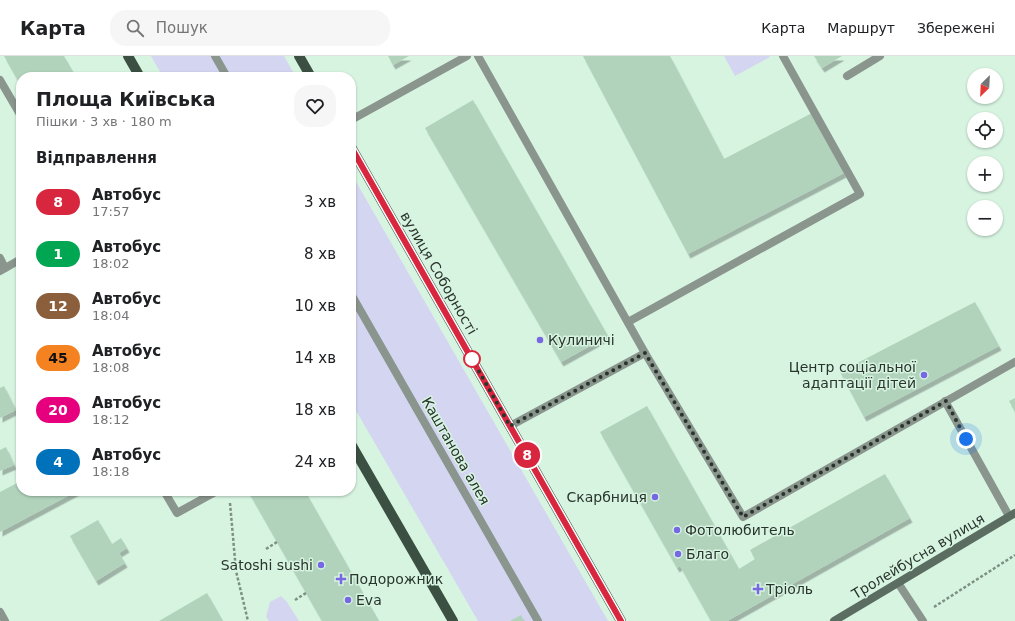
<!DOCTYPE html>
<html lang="uk">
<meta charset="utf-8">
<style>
body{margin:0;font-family:"DejaVu Sans",sans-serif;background:#f6f6f6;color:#202124;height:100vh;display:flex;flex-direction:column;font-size:15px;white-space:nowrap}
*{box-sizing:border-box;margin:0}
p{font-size:13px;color:#757577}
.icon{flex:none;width:22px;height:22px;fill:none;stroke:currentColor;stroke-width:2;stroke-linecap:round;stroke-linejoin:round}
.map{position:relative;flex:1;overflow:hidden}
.side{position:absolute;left:16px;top:16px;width:340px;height:424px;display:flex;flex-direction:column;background:#fff;border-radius:16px;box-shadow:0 1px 3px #0004}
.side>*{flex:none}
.badge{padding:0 8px;border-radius:13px;font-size:14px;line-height:26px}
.needle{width:26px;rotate:204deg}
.controls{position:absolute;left:967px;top:12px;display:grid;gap:8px}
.controls a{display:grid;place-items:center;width:36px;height:36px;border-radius:50%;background:#fff;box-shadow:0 1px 3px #0004;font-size:20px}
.you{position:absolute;width:20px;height:20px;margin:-10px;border:3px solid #fff;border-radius:50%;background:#1a73e8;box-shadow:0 0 0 6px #1a73e833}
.map>.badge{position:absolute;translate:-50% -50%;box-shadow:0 0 0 2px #fff}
h2{padding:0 20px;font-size:15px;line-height:36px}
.round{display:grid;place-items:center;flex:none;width:42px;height:42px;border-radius:16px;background:#f6f6f6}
.headline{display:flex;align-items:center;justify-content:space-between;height:68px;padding:0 20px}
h1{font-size:19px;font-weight:700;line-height:30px}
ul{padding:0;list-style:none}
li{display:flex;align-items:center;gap:12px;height:52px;padding:0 20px}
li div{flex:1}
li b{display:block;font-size:15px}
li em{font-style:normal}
li .badge{min-width:44px;font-weight:700;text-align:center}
header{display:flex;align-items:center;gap:24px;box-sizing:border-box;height:56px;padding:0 20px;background:#fff;border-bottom:1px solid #e0e0e0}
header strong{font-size:19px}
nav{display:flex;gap:22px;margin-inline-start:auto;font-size:14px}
.search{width:280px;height:36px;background:#f6f6f6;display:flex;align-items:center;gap:10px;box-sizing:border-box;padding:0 14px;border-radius:16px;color:#757577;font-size:15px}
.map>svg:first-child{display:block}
.green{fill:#d4d5f1}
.building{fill:#b1d3bc;filter:url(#shadow)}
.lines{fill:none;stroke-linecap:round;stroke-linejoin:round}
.path{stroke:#7c9083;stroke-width:2.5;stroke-dasharray:3 2;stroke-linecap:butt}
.lane{stroke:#8a958d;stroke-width:8}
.street{stroke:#8a958d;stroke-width:8}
.secondary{stroke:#5b6d61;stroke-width:8}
.primary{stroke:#3b5043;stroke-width:10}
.line-casing{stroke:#fff;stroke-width:9}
.line{stroke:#d7263d;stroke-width:6}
.walk{stroke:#29342d;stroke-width:4;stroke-dasharray:0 7.2}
.poi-dot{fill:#7767e2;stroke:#d7f4e1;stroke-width:1.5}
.stop-dot{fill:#fff;stroke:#d7263d;stroke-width:2}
.labels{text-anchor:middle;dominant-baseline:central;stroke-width:3;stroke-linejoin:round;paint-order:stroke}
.street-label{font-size:14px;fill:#29342d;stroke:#d7f4e1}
.poi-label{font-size:14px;fill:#29342d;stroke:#d7f4e1;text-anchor:start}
</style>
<header>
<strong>Карта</strong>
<div class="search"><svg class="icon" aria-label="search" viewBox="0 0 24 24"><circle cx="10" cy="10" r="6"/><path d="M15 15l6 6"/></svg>Пошук</div>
<nav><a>Карта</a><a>Маршрут</a><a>Збережені</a></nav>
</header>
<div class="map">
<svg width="1015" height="565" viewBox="0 0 1015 565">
<defs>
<filter id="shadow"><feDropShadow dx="2.5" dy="4.5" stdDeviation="0" flood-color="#0004"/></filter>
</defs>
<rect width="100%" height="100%" fill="#d7f4e1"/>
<g class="green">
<path d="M151 0H284L296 21H163Z"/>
<path d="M724 0H769L770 1 735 20Z"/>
<path d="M351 117 608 565H478L351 346Z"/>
<path d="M281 540 287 546 299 565H269L266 561 270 546Z"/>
</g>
<g class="building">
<path d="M4 0H64L76 21H21V30Z"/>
<path d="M388 0H409L393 9Z"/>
<path d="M583 0H670L724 103 812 57 844 117 688 198Z"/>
<path d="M814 0H842L822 12Z"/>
<path d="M473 44 608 280 561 306 425 72Z"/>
<path d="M975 246 999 290 864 361 840 316Z"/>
<path d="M4 330 16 354 0 362V332Z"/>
<path d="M1015 342V356L1009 345Z"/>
<path d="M647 350 739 513 755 503 750 494 885 418 910 462 727 565H711L680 510 677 512 600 376Z"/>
<path d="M6 391 14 409 0 415V394Z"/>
<path d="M21 425V435H77L0 476V436Z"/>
<path d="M248 435H305L379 565H322Z"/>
<path d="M98 464 112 488 121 482 127 492 119 497 125 507 96 525 70 480Z"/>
<path d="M207 537 223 565H159Z"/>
<path d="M521 559 524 565H510Z"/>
</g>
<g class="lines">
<g class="path">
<path d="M230 447 236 515 248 565"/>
<path d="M266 493 277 486"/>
<path d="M295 544 306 537"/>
<path d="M934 551 1015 499"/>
</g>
<g class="lane">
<path d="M478 0 645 297 743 461 1015 306"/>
<path d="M847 20 880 0"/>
<path d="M0 24 21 60"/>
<path d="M351 64 467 0"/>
<path d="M0 202 5 212"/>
<path d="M0 215 21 203"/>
<path d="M628 266 860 138 783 0"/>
<path d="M945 345 1009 460"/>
<path d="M510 370 645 297"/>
<path d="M164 435 177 457 217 435"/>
<path d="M898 527 923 565"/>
<path d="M0 556 5 565"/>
</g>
<g class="street">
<path d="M215 0 227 21"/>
<path d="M351 238 538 565"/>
</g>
<path class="secondary" d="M834 565 1015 457"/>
<g class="primary">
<path d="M128 0 140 21"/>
<path d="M299 0 311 21"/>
<path d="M351 91 621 565"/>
<path d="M351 388 453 565"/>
</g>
</g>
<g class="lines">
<defs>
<path id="line" d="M351 91 621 565"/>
</defs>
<use href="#line" class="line-casing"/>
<use href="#line" class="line"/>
<path class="walk" d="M472 303 510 370 645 297 743 461 946 345 966 383"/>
</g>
<g class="poi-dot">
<circle cx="540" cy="284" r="4"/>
<circle cx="924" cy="319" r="4"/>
<circle cx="655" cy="441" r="4"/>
<circle cx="677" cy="474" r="4"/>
<circle cx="678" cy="498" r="4"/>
<circle cx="321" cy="509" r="4"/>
<path d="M339 517h4v4h4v4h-4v4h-4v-4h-4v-4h4z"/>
<path d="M756 527h4v4h4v4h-4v4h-4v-4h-4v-4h4z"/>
<circle cx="348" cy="544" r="4"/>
</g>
<circle class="stop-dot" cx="472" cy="303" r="8"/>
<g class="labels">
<g class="street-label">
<text transform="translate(439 217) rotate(60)">вулиця Соборності</text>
<text transform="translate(456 395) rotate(60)">Каштанова алея</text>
<text transform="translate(918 500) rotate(-31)">Тролейбусна вулиця</text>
</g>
<g class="poi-label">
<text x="548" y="284">Кулиничі</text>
<text x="916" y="311" text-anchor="end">Центр соціальної<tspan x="916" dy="16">адаптації дітей</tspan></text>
<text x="647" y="441" text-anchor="end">Скарбниця</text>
<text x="685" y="474">Фотолюбитель</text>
<text x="686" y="498">Благо</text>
<text x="313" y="509" text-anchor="end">Satoshi sushi</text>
<text x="349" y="523">Подорожник</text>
<text x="766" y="533">Тріоль</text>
<text x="356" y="544">Eva</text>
</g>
</g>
</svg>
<div class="controls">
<a><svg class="needle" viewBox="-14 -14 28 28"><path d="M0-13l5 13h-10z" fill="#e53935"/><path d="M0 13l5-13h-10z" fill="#757577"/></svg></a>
<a><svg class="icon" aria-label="locate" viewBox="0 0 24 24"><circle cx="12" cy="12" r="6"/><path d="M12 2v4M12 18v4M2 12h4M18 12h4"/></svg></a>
<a>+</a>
<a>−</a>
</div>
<div class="you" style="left:966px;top:383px"></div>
<b class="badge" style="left:527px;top:399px;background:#d7263d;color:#fff">8</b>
<section class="side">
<div class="headline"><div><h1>Площа Київська</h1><p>Пішки · 3 хв · 180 m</p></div><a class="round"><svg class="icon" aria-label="heart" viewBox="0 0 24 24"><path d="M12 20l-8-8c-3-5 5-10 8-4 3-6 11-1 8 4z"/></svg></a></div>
<h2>Відправлення</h2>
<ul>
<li><span class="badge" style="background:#d7263d;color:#fff">8</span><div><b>Автобус</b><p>17:57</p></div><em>3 хв</em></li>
<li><span class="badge" style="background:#00a651;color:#fff">1</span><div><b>Автобус</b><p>18:02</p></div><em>8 хв</em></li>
<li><span class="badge" style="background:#8b5e3c;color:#fff">12</span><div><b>Автобус</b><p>18:04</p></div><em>10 хв</em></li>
<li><span class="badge" style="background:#f58220;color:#111">45</span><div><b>Автобус</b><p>18:08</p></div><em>14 хв</em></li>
<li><span class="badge" style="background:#e6007e;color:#fff">20</span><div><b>Автобус</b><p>18:12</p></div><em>18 хв</em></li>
<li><span class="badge" style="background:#0072bc;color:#fff">4</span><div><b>Автобус</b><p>18:18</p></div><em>24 хв</em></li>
</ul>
</section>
</div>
